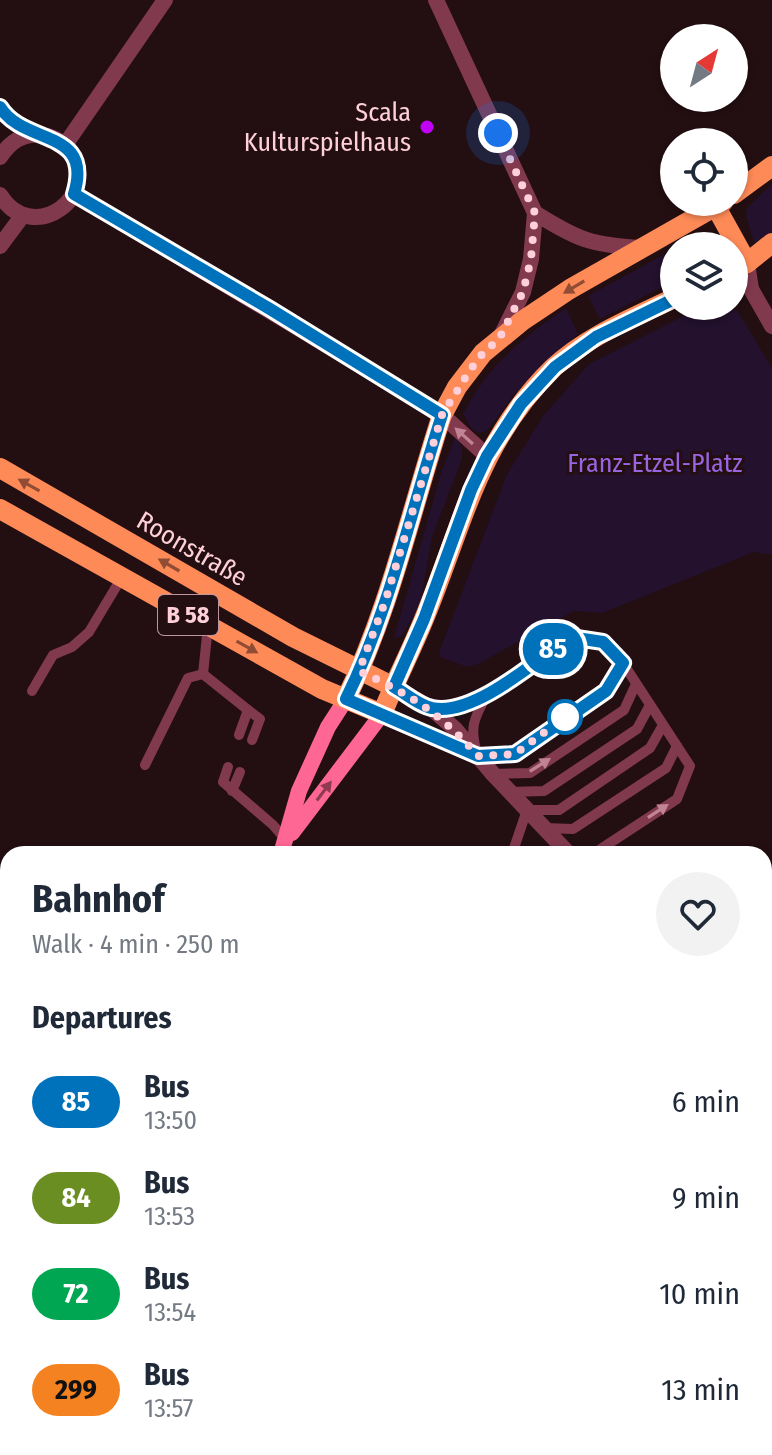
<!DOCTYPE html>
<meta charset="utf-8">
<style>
body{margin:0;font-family:"Fira Sans Condensed",sans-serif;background:#f2f2f3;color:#1f2937;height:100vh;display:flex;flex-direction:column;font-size:30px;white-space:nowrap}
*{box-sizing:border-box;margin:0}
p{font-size:26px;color:#747a83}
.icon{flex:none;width:44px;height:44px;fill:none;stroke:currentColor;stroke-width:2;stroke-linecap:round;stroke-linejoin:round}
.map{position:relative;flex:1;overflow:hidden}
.details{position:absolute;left:0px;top:846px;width:772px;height:610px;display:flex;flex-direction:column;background:#fff;border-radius:24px 24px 0 0;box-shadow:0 2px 6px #0004}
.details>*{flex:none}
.badge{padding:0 16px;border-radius:26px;font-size:28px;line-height:52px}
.needle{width:52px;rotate:36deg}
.fabs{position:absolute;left:660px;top:24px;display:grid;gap:16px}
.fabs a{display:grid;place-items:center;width:88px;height:88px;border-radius:50%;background:#fff;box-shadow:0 2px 6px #0004;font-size:40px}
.you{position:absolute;width:40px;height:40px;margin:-20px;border:6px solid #fff;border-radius:50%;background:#1a73e8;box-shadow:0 0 0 12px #1a73e833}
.map>.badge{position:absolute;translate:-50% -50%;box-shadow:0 0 0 4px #fff}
h2{padding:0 32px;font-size:30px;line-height:72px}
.round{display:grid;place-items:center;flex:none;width:84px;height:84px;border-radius:42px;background:#f2f2f3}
.head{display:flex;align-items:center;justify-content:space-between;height:136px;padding:0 32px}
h1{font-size:38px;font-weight:700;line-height:60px}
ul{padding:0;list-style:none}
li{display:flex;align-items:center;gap:24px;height:96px;padding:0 32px}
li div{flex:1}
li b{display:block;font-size:30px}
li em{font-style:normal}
li .badge{min-width:88px;font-weight:700;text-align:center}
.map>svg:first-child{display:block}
.green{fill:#23112d}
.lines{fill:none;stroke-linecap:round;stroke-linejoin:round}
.lane{stroke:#81394e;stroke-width:10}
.street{stroke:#81394e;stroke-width:16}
.secondary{stroke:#fe6794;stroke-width:16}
.primary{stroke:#fe8a57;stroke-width:20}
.rail{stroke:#c201f9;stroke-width:6;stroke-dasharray:12 10;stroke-linecap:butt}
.oneway{fill:#904c34}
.oneway2{fill:#c08494}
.oneway3{fill:#903a52}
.line-casing{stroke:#fff;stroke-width:18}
.line{stroke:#0072bc;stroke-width:12}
.walk{stroke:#ffd0d9;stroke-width:8;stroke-dasharray:0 14.4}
.poi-dot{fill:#c201f9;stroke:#230e11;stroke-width:3}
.stop-dot{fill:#fff;stroke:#0072bc;stroke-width:4}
.labels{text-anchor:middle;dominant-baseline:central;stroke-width:6;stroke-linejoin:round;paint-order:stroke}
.shield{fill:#230e11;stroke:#bd969d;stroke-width:2}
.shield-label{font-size:24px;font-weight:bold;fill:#ffd0d9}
.poi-label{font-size:26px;fill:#ffd0d9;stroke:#230e11;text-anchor:end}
.park-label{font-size:26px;fill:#9964e1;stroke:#230e11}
.street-label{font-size:26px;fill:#ffd0d9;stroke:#230e11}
</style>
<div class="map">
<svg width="772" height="1455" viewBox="0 0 772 1455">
<rect width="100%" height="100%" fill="#230e11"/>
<g class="green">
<path d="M772 184V232L754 243 746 216 747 208Z"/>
<path d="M674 249V281L600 319 588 296Z"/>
<path d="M566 308 578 334 517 391 487 431 479 433 472 429 463 414C488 365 521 339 566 308Z"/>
<path d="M715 308 737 310 772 368V555L754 552 602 613 574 611 478 664 467 667 440 657V650L507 474 543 416 589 364 697 309Z"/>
<path d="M456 435 462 448V459L432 537 420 605 401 637 394 638 442 470Z"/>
</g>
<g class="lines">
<g class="lane">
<path d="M208 626 203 674 248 710 239 735"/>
<path d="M32 691 53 655 72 647 89 632 122 577"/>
<path d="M487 695C473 719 469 729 478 756L515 754 606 691 623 663"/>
<path d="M431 708H455L488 694 570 637 603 642 623 663 690 766 677 799 593 854"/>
<path d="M248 710 260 719 252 740"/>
<path d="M145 765 188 678 203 674"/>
<path d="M228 767 223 782 273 825 286 840"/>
<path d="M493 774 530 773 624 710 636 684"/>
<path d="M232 791 240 772"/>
<path d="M510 792 544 791 637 729 650 705"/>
<path d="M544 828 573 829 666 768 677 746"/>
<path d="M512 854 527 810H559L650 748 663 725"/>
</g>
<g class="street">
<path d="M436 0 535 213 531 259 523 292 500 338"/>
<path d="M0 107 4 114 33 134"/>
<path d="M65 145 165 0"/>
<path d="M0 157C10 142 22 133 41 135 52 136 61 141 68 149 105 194 33 248 0 195"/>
<path d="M74 194 423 403 442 415 487 456"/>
<path d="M535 213C578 240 591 245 642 248"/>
<path d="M0 246 23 215"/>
<path d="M747 263 751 289 772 326"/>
<path d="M394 687 431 708 455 729 493 774 569 854"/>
<path d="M382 714 472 754"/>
<path d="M0 960 8 965"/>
<path d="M764 1142 772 1137"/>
<path d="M612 1455 613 1448"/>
</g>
<g class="secondary">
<path d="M292 833 382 714"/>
<path d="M281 854 299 791 328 727 346 699"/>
<path d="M47 1455 49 1448"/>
</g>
<g class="primary">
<path d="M734 194 772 166"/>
<path d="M716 207 747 263"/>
<path d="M734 269 747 263 772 243"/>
<path d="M0 468 293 637 394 687"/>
<path d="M0 509 322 689 382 714C395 682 411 651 424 619 462 527 478 441 553 368 587 336 633 318 674 298"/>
<path d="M346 699C390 609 411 510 442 415L457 387 483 353 522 321 570 289 723 202"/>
</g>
<g class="rail">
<path d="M764 892 772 881"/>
<path d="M764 982 772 972"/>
<path d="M764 1024 772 1015"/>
<path d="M386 1455 390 1448"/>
<path d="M439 1455 443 1448"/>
</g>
</g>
<defs><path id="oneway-solid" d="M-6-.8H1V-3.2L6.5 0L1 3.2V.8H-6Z" transform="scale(2)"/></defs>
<g class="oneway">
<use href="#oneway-solid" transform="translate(574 287) rotate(149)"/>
<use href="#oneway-solid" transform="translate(29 485) rotate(-151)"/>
<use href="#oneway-solid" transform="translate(169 565) rotate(-150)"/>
<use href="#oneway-solid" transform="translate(247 647) rotate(29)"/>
</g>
<g class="oneway2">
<use href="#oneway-solid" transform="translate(464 436) rotate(-138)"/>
<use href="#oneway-solid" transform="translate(540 765) rotate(-32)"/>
<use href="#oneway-solid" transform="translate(658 811) rotate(-33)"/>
</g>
<use class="oneway3" href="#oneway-solid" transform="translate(324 791) rotate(-53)"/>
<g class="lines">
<defs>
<path id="line" d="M0 107C24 146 94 128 74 194L270 309 442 415C411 510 390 610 346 699L478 756 515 754 606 691 623 663 603 642 570 637C537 660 473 717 432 708 420 706 405 693 394 687L424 619 471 490 487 456 521 404 555 367 596 337 674 299"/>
</defs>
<use href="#line" class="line-casing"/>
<use href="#line" class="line"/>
<path class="walk" d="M498 133 535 213 531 259 523 292 499 339 483 353 470 370 442 415 385 602 359 671C411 695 440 713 478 756L515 754 565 717"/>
</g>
<circle class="poi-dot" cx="427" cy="127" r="8"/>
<circle class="stop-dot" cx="565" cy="717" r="16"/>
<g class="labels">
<rect class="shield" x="158" y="595" width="60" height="40" rx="6"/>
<g class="shield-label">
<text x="188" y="615">B 58</text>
</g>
<g class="poi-label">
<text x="411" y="112">Scala<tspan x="411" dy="30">Kulturspielhaus</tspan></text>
</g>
<g class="park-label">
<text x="655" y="463">Franz-Etzel-Platz</text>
</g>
<g class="street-label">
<text transform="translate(192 549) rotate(30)">Roonstraße</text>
</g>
</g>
</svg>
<div class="fabs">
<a><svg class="needle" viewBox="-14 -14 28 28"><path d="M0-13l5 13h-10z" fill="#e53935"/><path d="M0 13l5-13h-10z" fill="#747a83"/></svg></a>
<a><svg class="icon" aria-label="locate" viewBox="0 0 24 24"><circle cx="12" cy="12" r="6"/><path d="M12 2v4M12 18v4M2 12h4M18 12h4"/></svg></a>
<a><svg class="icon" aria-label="layers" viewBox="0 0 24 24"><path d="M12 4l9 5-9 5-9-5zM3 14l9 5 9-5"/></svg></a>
</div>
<div class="you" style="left:498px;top:133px"></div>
<b class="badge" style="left:553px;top:649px;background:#0072bc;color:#fff">85</b>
<section class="details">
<div class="head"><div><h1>Bahnhof</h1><p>Walk · 4 min · 250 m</p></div><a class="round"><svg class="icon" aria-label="heart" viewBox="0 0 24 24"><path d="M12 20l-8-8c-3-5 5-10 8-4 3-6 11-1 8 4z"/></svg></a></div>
<h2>Departures</h2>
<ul>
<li><span class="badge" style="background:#0072bc;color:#fff">85</span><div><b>Bus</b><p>13:50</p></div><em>6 min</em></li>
<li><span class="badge" style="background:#6b8e23;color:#fff">84</span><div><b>Bus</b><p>13:53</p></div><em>9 min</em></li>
<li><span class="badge" style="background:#00a651;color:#fff">72</span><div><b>Bus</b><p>13:54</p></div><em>10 min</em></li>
<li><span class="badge" style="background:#f58220;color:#111">299</span><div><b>Bus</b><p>13:57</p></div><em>13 min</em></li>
</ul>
</section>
</div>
